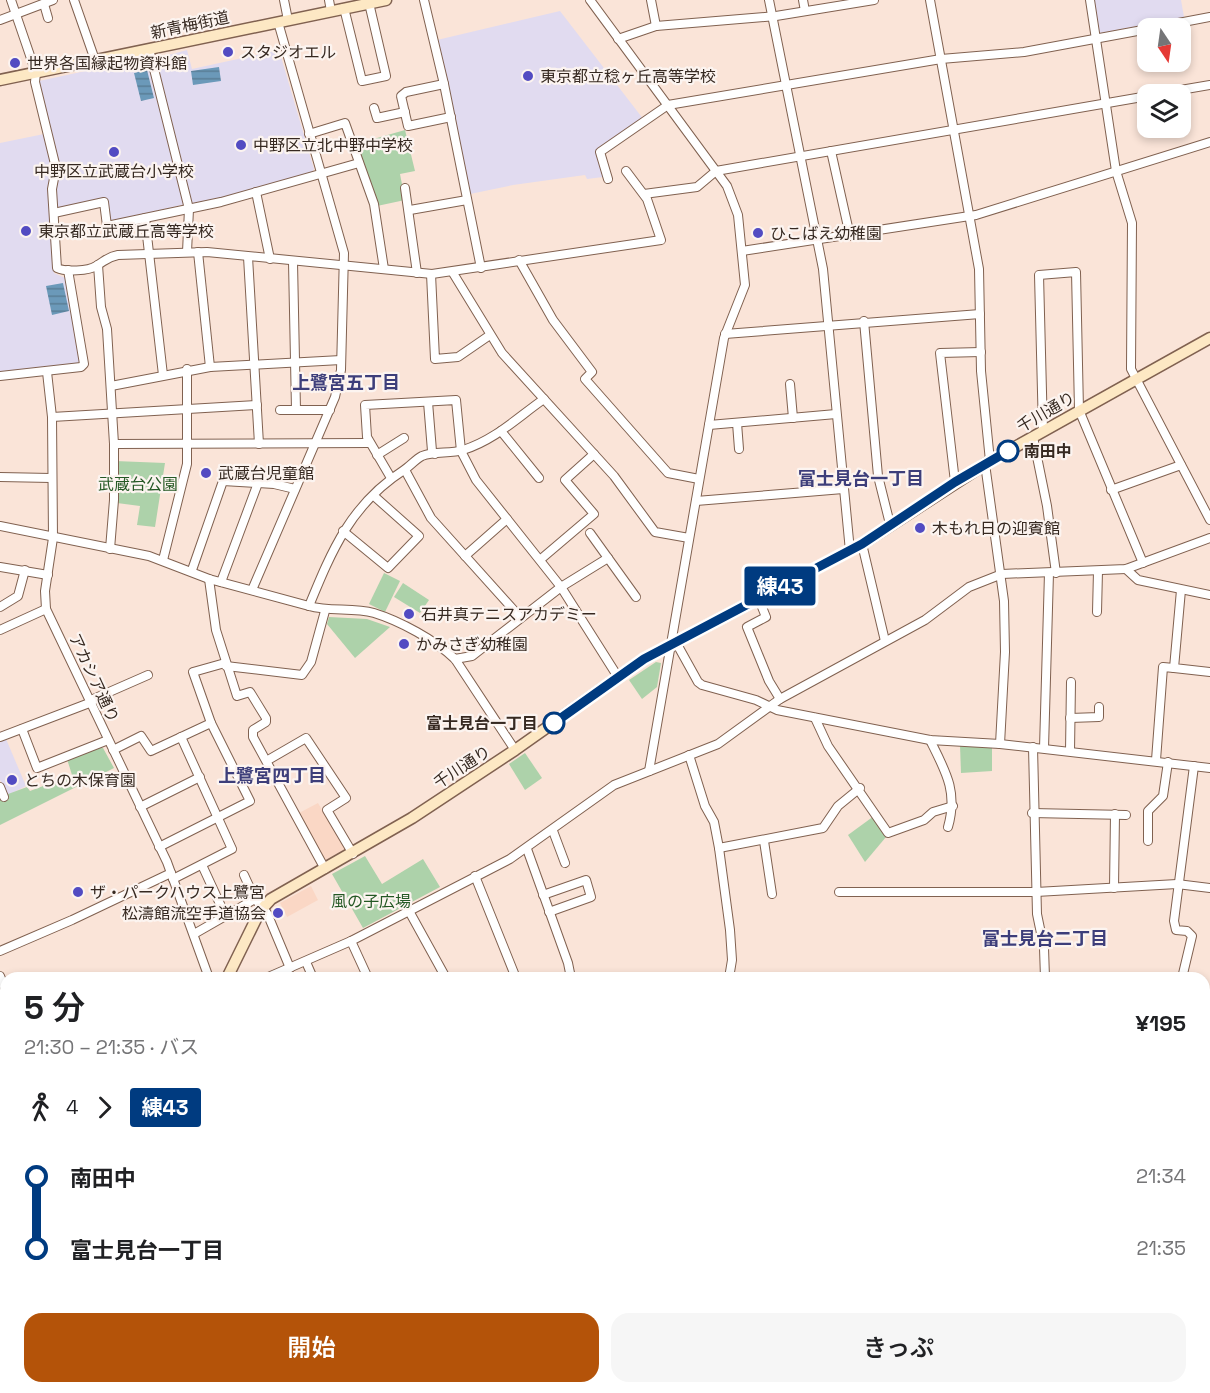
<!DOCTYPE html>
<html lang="ja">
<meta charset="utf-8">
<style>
body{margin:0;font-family:"Space Grotesk","Noto Sans JP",sans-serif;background:#f6f6f6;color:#202124;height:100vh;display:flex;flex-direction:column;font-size:22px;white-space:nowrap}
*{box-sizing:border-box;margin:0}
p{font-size:20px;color:#757577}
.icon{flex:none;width:33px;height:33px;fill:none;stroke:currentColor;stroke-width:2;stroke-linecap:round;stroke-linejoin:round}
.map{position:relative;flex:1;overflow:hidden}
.details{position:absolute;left:0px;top:972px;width:1210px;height:422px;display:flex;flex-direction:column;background:#fff;border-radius:18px 18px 0 0;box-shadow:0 3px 9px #0003}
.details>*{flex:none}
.badge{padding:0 12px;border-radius:4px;font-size:21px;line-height:39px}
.needle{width:39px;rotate:167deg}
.tools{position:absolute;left:1137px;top:18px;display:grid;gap:12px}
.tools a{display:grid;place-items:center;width:54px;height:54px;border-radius:12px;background:#fff;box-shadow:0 3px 9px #0003;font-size:30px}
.map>.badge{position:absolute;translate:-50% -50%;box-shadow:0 0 0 3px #fff}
.legs{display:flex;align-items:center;gap:9px;height:66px;padding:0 24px;font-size:20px}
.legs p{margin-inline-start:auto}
.head{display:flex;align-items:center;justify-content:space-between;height:102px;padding:0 24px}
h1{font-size:33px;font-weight:600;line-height:45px}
.button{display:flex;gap:12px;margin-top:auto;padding:12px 24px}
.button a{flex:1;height:69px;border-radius:18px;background:#b45309;color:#fff;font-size:24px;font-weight:600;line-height:69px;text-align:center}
.button a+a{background:#f6f6f6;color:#202124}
ul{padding:0 24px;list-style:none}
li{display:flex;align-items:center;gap:21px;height:72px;font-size:22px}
li i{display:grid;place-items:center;width:9px;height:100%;margin:0 8px;background:currentColor}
li i::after{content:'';width:15px;height:15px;margin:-8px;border:4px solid;border-radius:50%;background:#fff}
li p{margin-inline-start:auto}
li:first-child i{background:linear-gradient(#0000 50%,currentColor 0)}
li:last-child i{background:linear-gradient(currentColor 50%,#0000 0)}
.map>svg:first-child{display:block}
.built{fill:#fad7c5}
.education{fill:#e1dbf0}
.green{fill:#add2aa}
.water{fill:url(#water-rules)}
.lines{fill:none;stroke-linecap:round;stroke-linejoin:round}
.street-casing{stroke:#806150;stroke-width:10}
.secondary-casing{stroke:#806150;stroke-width:13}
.street{stroke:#fff;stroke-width:8}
.secondary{stroke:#fde8c4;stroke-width:10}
.rail{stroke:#7a6a61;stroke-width:2}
.line-1-casing{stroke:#fff;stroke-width:14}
.line-1{stroke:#003b80;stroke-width:9}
.poi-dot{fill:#524bc2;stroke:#fcf4f0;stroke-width:2}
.stop-1-dot{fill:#fff;stroke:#003b80;stroke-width:3}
.labels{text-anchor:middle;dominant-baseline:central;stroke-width:4.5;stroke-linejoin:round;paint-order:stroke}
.street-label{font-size:16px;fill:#362921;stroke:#fcf4f0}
.poi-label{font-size:16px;fill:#362921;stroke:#fcf4f0;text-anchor:start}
.stop-label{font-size:16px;font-weight:bold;fill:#362921;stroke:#fcf4f0;text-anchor:start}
.park-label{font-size:16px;fill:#245824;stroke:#fcf4f0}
.neighbourhood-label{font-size:18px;font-weight:bold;fill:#3d3e7a;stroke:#fcf4f0}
</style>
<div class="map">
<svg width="1210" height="1393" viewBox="0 0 1210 1393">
<defs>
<pattern id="water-rules" width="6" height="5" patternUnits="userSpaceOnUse" patternTransform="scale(1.5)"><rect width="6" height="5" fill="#6b99b9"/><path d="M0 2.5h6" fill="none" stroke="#597d96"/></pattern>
</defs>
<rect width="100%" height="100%" fill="#fae4d8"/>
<g class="built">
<path d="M318 803 345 849 326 860 323 859 299 813Z"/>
<path d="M311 886 318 900 287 917 280 903Z"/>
</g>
<g class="education">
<path d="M1094 0H1181L1184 17 1101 33 1098 31Z"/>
<path d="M560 11 644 120 596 150 603 177 587 179 585 175 513 185 470 194 437 40Z"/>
<path d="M187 50 192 69 279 50 314 169 312 172 220 199 191 204 154 59Z"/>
<path d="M148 61 185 204 111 222 105 200 60 208 57 206 56 190 60 169 39 81 118 64 131 65Z"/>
<path d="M44 134 52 168 49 188 54 273 65 278 82 359 78 363 0 373V143Z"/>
<path d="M6 739 26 786 8 795 0 780V742Z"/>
</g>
<g class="green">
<path d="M405 130 415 171 400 174 405 200 377 206 356 144Z"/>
<path d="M115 461 165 463 155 527 137 525 140 506 117 503Z"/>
<path d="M384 573 400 581 385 612 369 604Z"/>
<path d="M403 583 429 600 420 613 394 597Z"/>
<path d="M329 617 367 619 390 627 355 658 327 624Z"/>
<path d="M656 662 661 663 657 687 642 699 629 680Z"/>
<path d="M960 745 992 746V771L961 773Z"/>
<path d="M99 747 103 748 114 768 0 825V797L27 787 30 791 72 775 67 759Z"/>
<path d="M525 753 542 778 525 790 509 764Z"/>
<path d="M874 816 886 837 865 862 848 835Z"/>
<path d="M365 856 382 884 423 859 440 887 363 928 332 874Z"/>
</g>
<g class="water">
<path d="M219 67 221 81 193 85 191 71Z"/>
<path d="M147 70 154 98 141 101 134 73Z"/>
<path d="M63 283 69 311 52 315 46 286Z"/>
</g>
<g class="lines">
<defs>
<g id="street">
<path d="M11 0 36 73 35 82 56 168 52 189 57 268C65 272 89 271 96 266 105 261 107 257 118 255L207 252 432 274 661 240 647 199 626 171"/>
<path d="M74 0 95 60"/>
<path d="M284 0 288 20"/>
<path d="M329 0 331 11"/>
<path d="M424 0 444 84 481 268"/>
<path d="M590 0 727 186 738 215 745 285 724 338 649 771"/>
<path d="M651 0 656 26"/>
<path d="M769 0 823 269 850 551"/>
<path d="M803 0 805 11"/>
<path d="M930 0 979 269 981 371 990 461"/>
<path d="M1090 0 1116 171 1132 223 1131 369 1210 520"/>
<path d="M44 4 48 18"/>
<path d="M344 8 362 81 386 76 369 3"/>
<path d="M0 20 53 0"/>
<path d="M1152 28 1210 17"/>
<path d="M618 39 656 26 776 16 874 0"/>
<path d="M149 49 189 209 187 252"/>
<path d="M444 84 406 92 401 96 408 126 451 117"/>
<path d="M1157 94 1210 85"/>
<path d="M374 108 377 118 405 112"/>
<path d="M309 134 345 123 374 204 384 269"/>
<path d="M831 151 850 236"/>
<path d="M608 179 600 152 668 105 941 59 1024 52 1148 29"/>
<path d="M405 188 417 273"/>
<path d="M256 192 270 259"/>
<path d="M644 194 697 187 716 171 1148 96"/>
<path d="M410 210 467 200"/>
<path d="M54 213 104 202 107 226 221 202 359 163"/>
<path d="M145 218 163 375"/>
<path d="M742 251 976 215 1210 142"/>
<path d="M198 252 210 367"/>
<path d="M248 257 259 444"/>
<path d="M519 260 553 320 592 372 585 379 668 473 699 479"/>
<path d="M293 262 296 410"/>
<path d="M98 265 101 307 107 329 114 444V500L110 549"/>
<path d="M453 273 502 353 614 476 655 532 689 538"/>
<path d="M431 274 435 359 458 357 490 335"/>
<path d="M864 321 878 476 890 524"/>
<path d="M725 334 980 314"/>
<path d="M47 372 52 417 53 538 45 591 46 609 167 862 209 978"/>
<path d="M0 376 81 367 84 364 68 270"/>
<path d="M790 384 793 418"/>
<path d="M111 386 210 367 341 360"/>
<path d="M428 402 432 451 435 454"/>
<path d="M280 410H330"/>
<path d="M52 417 257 405"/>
<path d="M737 423 739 449"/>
<path d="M709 425 836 414"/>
<path d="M501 431 539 478"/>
<path d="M1043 431 1039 275 1076 272 1079 410 1143 563"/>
<path d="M1033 437 1047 506 1056 573"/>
<path d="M114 444 369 443"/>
<path d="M377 455 404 438"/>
<path d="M985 464 1004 601 1005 652 1000 744"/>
<path d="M405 470 431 518 520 617"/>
<path d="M0 477 51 478"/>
<path d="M391 478 367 437 365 405 456 400 461 451 476 480 561 587 618 677"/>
<path d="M955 482 940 353 981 352"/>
<path d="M1111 490 1181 465"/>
<path d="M696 501 843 489"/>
<path d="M0 526 149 556 209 579 309 606C330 612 353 607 374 613 400 621 435 640 455 659L515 750"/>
<path d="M343 531 388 568 419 536 374 496"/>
<path d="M590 533 636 597"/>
<path d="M862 544 885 641"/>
<path d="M465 556 507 519"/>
<path d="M541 559 594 514 565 480 594 454"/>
<path d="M163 560 187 464V369"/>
<path d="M0 567 48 575"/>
<path d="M1126 569 1138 580 1210 595"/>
<path d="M192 570 223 481 274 484 295 489"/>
<path d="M209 579 216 630 237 696 250 692 266 718V722L253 730V737L325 869"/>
<path d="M221 582 258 483"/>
<path d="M252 590 335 397 341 370 344 253 278 22"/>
<path d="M1181 590 1174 668 1210 672"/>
<path d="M758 597 766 617 747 627 769 681 780 699"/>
<path d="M309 606C332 550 351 504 404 470 410 466 416 459 422 456 434 451 450 454 463 450 495 440 518 417 544 399"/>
<path d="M0 607 18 596 25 570"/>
<path d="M1097 612 1098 571"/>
<path d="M0 630 46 609"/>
<path d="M671 643 678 646 698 682 702 685 756 700 777 710 930 740 1000 744 1210 768"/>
<path d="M455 659 472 656 561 587 608 558"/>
<path d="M226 666 302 675 311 662 325 611"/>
<path d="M91 700 148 675"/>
<path d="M815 718 828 746 888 833 924 820 933 812 953 806"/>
<path d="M1070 718 1099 717V707"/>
<path d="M22 729 37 768 108 740"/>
<path d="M0 737 92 702"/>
<path d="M930 740C946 772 958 792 948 827"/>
<path d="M1033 747 1037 914 1044 948 1045 978"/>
<path d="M1044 748 1049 573"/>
<path d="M113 750 141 736 151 751 211 723"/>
<path d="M1070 751 1071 682"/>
<path d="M689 755 705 806 714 822 719 848 730 930 732 960 729 978"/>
<path d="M268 760 306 738 346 798 327 810 353 854"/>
<path d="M1156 760 1163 667 1174 668"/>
<path d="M0 787 4 797"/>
<path d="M140 807 200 777"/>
<path d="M1032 813 1126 815"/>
<path d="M553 831 565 863"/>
<path d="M764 841 772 894"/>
<path d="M1148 841V811L1163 796 1168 762"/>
<path d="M159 847 250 801 211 723 193 672 225 663"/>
<path d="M719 848 823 828 838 806 860 788"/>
<path d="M527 849 568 963 571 978"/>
<path d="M202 865 226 917"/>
<path d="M244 875 255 899"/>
<path d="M475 876 516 978"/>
<path d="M173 879 232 849 181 737"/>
<path d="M1114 888 1115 814"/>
<path d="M839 892H1036L1177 884 1210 888"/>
<path d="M543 895 586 880 591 897 549 912"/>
<path d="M409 911 446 978"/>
<path d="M194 934 255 899 267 913 290 968"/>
<path d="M351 941 368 978"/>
<path d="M0 951 72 920 171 873"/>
<path d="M306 962 313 978"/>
<path d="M0 976 6 991"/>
<path d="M266 978 351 941 510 859 614 785 718 744 780 699 925 620 969 587 1002 574 1126 569 1210 538"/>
<path d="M938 978H964"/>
<path d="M1182 978 1192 936 1187 931 1176 930 1174 921 1194 766"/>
<path d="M0 1080 6 1089"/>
<path d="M1204 1138 1210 1129"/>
<path d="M1204 1153 1210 1155"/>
<path d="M0 1155 6 1153"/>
<path d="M0 1184 6 1198"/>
<path d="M1204 1204 1210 1206"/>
<path d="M6 1244V1246"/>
<path d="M0 1277 6 1275"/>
<path d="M1204 1334 1210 1348"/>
<path d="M0 1369H6"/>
<path d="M1204 1373 1210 1372"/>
<path d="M73 1388V1393"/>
<path d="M122 1388 126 1393"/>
<path d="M289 1388 296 1393"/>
<path d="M504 1388 507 1393"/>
<path d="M574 1388 579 1393"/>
<path d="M805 1388 807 1393"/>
<path d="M880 1388 881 1393"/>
<path d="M933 1388 935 1393"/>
<path d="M1030 1388 1031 1393"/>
<path d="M1064 1388 1065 1393"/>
<path d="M1170 1388 1171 1393"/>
<path d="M53 1393 54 1388"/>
<path d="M226 1393 240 1388"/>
<path d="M366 1393 367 1388"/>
<path d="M391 1393 393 1388"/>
<path d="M459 1393 461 1388"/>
<path d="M604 1393 614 1388"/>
<path d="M660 1393 679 1388"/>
<path d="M1095 1393 1120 1388"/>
</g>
<g id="secondary">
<path d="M0 80 386 0"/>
<path d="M227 978 260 911 271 899 412 818 515 750 644 659 862 544 990 461 1210 338"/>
<path d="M0 1126 6 1121"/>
</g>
</defs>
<use href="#street" class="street-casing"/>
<use href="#secondary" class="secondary-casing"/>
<use href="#street" class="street"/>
<use href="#secondary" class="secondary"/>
<g class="rail">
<path d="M1204 1187 1210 1189"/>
<path d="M1204 1197 1210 1199"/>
<path d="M0 1255 6 1253"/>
<path d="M0 1266 6 1264"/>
</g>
</g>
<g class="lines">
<defs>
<path id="line-1" d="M554 723 644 659 862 544 955 482 1008 451"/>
</defs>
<use href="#line-1" class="line-1-casing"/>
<use href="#line-1" class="line-1"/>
</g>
<g class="poi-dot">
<circle cx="228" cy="52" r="6"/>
<circle cx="15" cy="63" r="6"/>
<circle cx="528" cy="76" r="6"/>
<circle cx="241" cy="145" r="6"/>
<circle cx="114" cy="152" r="6"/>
<circle cx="26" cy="231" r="6"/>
<circle cx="758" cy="233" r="6"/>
<circle cx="206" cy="473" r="6"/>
<circle cx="920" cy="528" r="6"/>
<circle cx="409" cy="614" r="6"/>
<circle cx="404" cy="644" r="6"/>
<circle cx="12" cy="780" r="6"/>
<circle cx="78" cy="892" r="6"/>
<circle cx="278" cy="913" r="6"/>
</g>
<g class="stop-1-dot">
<circle cx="1008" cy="451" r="10"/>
<circle cx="554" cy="723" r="10"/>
</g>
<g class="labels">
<g class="street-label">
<text transform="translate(190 25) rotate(-12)">新青梅街道</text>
<text transform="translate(1046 412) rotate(-30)">千川通り</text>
<text transform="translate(94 678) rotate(65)">アカシア通り</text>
<text transform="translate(462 767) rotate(-33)">千川通り</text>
</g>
<g class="poi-label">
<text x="240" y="52">スタジオエル</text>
<text x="27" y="63">世界各国縁起物資料館</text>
<text x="540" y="76">東京都立稔ヶ丘高等学校</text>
<text x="253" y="145">中野区立北中野中学校</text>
<text x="114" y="171" text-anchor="middle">中野区立武蔵台小学校</text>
<text x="38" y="231">東京都立武蔵丘高等学校</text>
<text x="770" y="233">ひこばえ幼稚園</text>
<text x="218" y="473">武蔵台児童館</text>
<text x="932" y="528">木もれ日の迎賓館</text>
<text x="421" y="614">石井真テニスアカデミー</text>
<text x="416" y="644">かみさぎ幼稚園</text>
<text x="24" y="780">とちの木保育園</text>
<text x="90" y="892">ザ・パークハウス上鷺宮</text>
<text x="266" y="913" text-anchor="end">松濤館流空手道協会</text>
</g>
<g class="stop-label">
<text x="1024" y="451">南田中</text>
<text x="538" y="723" text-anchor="end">富士見台一丁目</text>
</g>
<g class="park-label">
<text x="138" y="484">武蔵台公園</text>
<text x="371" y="901">風の子広場</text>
</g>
<g class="neighbourhood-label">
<text x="346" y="382">上鷺宮五丁目</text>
<text x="861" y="478">富士見台一丁目</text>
<text x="272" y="775">上鷺宮四丁目</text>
<text x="1045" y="938">富士見台二丁目</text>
</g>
</g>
</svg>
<div class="tools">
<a><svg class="needle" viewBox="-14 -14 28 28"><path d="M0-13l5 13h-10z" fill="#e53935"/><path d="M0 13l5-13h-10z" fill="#757577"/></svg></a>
<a><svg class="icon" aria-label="layers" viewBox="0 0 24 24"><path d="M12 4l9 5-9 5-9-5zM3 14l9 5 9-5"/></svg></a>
</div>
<b class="badge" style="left:780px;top:586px;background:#003b80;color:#fff">練43</b>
<section class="details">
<div class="head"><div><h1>5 分</h1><p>21:30 – 21:35 · バス</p></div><b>¥195</b></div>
<div class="legs"><svg class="icon" aria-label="walk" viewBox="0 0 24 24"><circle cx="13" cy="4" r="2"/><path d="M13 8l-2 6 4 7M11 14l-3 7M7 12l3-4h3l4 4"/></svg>4<svg class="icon" aria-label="forward" viewBox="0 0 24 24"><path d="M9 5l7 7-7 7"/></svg><b class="badge" style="background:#003b80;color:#fff">練43</b></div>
<ul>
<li><i style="color:#003b80"></i><b>南田中</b><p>21:34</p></li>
<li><i style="color:#003b80"></i><b>富士見台一丁目</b><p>21:35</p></li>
</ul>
<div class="button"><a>開始</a><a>きっぷ</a></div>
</section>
</div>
